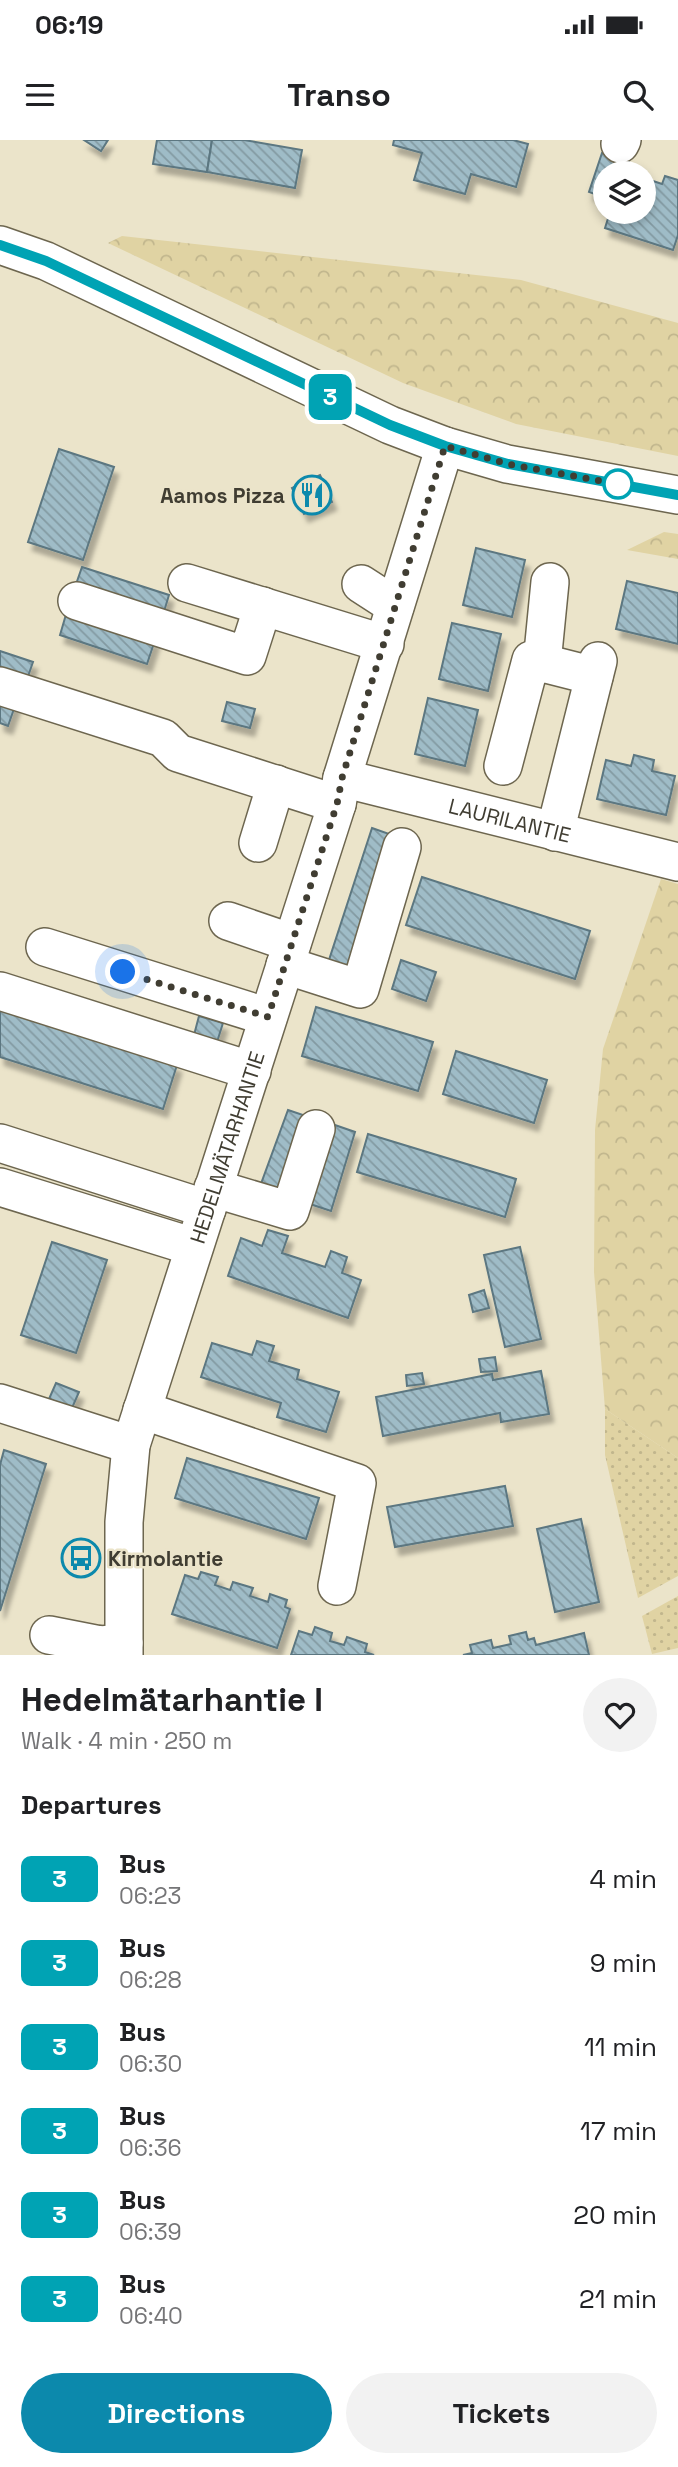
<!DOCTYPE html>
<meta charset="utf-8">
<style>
body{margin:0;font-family:"Space Grotesk",sans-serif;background:#f2f2f2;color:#202124;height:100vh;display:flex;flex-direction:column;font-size:26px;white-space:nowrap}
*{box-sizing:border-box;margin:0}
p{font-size:23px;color:#757577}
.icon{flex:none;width:38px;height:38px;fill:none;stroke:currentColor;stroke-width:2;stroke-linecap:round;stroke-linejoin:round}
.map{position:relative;height:1515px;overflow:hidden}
.details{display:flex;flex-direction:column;background:#fff;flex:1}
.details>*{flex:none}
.badge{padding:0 14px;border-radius:10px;font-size:24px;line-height:46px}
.fabs{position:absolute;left:593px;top:21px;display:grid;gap:14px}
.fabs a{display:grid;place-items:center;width:63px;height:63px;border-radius:50%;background:#fff;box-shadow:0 4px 10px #0003;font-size:35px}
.you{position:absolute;width:35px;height:35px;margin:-18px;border:5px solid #fff;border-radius:50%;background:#1a73e8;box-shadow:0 0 0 10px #1a73e833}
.map>.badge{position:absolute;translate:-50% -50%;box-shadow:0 0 0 4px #fff}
h2{padding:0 21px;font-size:26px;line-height:63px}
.round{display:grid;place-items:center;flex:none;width:74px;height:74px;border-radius:37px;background:#f2f2f2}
.overview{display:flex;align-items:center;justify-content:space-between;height:119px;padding:0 21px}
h1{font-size:33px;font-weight:700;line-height:52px}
.button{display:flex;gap:14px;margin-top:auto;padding:14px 21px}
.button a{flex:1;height:80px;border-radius:42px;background:#0c89ac;color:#fff;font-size:28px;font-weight:700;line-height:80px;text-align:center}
.button a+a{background:#f2f2f2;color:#202124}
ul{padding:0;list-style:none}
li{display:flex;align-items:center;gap:21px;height:84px;padding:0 21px}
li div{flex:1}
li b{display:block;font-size:26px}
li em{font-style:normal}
li .badge{min-width:77px;font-weight:700;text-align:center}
.status{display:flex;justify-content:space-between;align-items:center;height:49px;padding:0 35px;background:#fff;direction:ltr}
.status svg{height:19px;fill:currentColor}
header{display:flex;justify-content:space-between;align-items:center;height:91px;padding:0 21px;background:#fff;font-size:32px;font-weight:700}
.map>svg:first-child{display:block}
.grass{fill:url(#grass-dots)}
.forest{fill:url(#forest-crowns)}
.building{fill:url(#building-back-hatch);stroke:#5c7781;stroke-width:2;filter:url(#shadow)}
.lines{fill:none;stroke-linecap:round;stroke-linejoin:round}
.minor-casing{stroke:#6d664f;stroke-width:40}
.minor{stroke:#fff;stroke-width:37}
.line-casing{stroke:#fff;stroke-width:16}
.line{stroke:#00a3b4;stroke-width:10}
.walk{stroke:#403d32;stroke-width:7;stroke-dasharray:0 12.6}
.stop-dot{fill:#fff;stroke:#00a3b4;stroke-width:3.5}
.labels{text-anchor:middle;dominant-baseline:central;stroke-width:5;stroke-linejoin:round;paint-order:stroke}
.poi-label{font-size:21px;font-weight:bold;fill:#403d32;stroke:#ebe4ca;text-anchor:end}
.street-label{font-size:21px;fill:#403d32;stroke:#ebe4ca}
</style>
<div class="status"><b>06:19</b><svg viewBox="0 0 49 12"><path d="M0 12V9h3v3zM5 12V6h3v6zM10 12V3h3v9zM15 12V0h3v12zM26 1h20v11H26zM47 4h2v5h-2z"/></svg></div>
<header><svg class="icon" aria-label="menu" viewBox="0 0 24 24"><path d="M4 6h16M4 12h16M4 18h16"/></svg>Transo<svg class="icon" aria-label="search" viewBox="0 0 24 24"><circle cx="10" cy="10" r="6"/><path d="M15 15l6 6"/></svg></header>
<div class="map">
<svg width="678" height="1515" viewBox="0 0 678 1515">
<defs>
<pattern id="grass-dots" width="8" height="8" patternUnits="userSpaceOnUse" patternTransform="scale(1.75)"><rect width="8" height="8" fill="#e0d3a3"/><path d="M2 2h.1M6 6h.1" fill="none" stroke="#c1b68d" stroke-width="1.8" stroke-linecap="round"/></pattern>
<pattern id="forest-crowns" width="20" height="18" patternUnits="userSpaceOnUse" patternTransform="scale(1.75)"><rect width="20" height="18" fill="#e0d3a3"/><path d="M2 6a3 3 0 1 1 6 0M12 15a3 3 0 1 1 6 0" fill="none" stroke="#c1b68d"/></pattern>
<pattern id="building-back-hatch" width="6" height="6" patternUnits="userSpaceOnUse" patternTransform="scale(1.75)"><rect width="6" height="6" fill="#9fbcc7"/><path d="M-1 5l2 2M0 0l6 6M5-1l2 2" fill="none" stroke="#839aa2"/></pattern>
<filter id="shadow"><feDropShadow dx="4.5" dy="8" stdDeviation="2" flood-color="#0004"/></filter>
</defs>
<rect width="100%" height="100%" fill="#ebe4ca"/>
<g class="grass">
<path d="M605 1269 678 1318V1436L638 1458 605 1315Z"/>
<path d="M678 1456V1508L652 1514 642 1476Z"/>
</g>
<g class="forest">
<path d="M122 96 521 140 678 183V316L516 284 403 243 108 103Z"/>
<path d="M664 392 678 394V419L627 410Z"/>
<path d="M661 739 678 744V1318L605 1269 594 1132 595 990 603 909Z"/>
</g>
<g class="building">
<path d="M84 0H108L101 11Z"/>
<path d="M157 0H212L207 32 153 24Z"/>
<path d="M212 0H244L302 10 295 48 207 32Z"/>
<path d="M394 0H513L528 4 516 47 471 34 465 54 414 40 422 13 393 5Z"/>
<path d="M602 13 629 22 626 32 629 33H606V58L589 52Z"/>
<path d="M665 36 678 40V95L673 110 605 88 610 72H644V38L662 44Z"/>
<path d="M59 309 114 327 83 420 28 402Z"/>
<path d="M320 335 332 362 304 374 292 348Z"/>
<path d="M476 408 525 420 512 477 463 465Z"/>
<path d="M82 427 169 455 162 478 74 450Z"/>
<path d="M627 441 678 453V504L616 489Z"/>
<path d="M67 471 155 500 147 524 60 495Z"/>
<path d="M452 483 501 494 488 551 439 539Z"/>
<path d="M0 511 33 522 25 545 0 537Z"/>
<path d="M0 558 16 563 8 586 0 583Z"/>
<path d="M428 558 478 570 465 626 415 614Z"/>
<path d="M227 562 255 569 250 588 222 581Z"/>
<path d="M634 615 654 620 652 631 675 636 666 675 597 659 606 620 631 626Z"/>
<path d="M372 688 395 696 352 828 329 820Z"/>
<path d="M422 737 590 791 575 839 406 785Z"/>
<path d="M401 820 436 832 426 861 392 849Z"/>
<path d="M316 867 433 902 418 951 302 916Z"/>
<path d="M0 869 177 925 163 969 0 917Z"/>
<path d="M199 876 223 883 217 902 194 895Z"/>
<path d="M456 911 547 940 534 983 443 954Z"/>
<path d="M288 970 318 980 287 1062 258 1052Z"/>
<path d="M332 984 355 992 331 1071 307 1063Z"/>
<path d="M368 994 516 1039 505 1077 357 1032Z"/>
<path d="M268 1090 288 1096 282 1113 325 1127 331 1111 347 1117 342 1133 361 1140 348 1178 228 1136 241 1098 262 1106Z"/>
<path d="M52 1102 107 1120 76 1213 21 1195Z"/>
<path d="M520 1107 541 1199 505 1207 484 1115Z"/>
<path d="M484 1150 489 1168 473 1172 469 1155Z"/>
<path d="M257 1201 274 1206 269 1221 299 1230 297 1239 339 1252 326 1292 277 1277 281 1263 201 1237 212 1203 252 1215Z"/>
<path d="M495 1217 497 1231 481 1232 479 1219Z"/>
<path d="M541 1231 549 1274 501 1282 500 1273 383 1296 376 1257 492 1234 493 1240Z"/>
<path d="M422 1233 424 1244 407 1246 406 1235Z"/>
<path d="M56 1243 79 1252 72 1268 49 1259Z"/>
<path d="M4 1310 46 1324 0 1471V1325Z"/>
<path d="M187 1318 319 1358 306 1399 175 1358Z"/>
<path d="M505 1346 513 1386 395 1407 387 1367Z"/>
<path d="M581 1379 599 1462 555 1472 537 1389Z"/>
<path d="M201 1432 218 1437 215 1445 230 1450 233 1442 253 1448 250 1456 268 1462 270 1454 287 1460 285 1467 290 1469 277 1508 172 1474 185 1435 198 1439Z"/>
<path d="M315 1487 332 1493 330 1501 344 1505 347 1497 367 1504 365 1512 374 1515H291L299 1491 312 1495Z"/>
<path d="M526 1492 528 1500 534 1498 536 1505 584 1493 589 1515H463L472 1513 470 1505 491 1500 493 1508 511 1504 509 1496Z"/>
</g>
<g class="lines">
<defs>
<g id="minor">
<path d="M620 4 622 0"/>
<path d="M0 105 46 121 390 285 445 306 507 324 678 355"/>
<path d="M187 443 385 504"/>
<path d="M361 444 395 466"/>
<path d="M77 461 247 516 263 466"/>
<path d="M542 523 550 442"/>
<path d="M0 546 163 598 178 613 337 664"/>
<path d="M503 626 531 520 594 536"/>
<path id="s1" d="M342 638 678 722"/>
<path d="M555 692 598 521"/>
<path d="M258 703 276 644"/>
<path d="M228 781 292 803"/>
<path d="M45 807 268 877"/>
<path d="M285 825 360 849 402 707"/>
<path d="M0 851 252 931"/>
<path d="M0 1003 207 1069"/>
<path d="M0 1047 194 1107"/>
<path d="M213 1048 290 1071 316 989"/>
<path d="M0 1263 131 1305"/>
<path d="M142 1270 357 1343 337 1446"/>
<path d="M49 1495 100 1505 124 1503"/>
<path id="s2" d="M124 1515V1382L131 1305 337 664 342 638 445 306"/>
</g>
</defs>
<use href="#minor" class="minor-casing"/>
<use href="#minor" class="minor"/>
</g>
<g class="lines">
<defs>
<path id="line" d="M0 105 46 121 390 285 445 306 508 324 678 355"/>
</defs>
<use href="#line" class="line-casing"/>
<use href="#line" class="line"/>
<path class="walk" d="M123 832 268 877 337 664 342 638 445 306 508 324 629 346 618 344"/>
</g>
<defs>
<symbol id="restaurant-ring" viewBox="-11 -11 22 22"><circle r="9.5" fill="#ebe4ca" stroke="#0c89ac" stroke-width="1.5"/><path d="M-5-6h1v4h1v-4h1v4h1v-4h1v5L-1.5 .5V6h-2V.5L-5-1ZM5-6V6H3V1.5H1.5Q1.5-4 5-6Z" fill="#0c89ac"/></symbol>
<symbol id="bus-ring" viewBox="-11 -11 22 22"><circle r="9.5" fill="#ebe4ca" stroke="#0c89ac" stroke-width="1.5"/><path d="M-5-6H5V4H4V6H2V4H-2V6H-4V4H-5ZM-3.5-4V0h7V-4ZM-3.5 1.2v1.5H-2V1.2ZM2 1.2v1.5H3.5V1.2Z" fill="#0c89ac"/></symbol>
</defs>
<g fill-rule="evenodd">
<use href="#restaurant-ring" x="290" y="333" width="44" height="44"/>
<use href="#bus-ring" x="59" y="1396" width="44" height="44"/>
</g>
<circle class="stop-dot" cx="618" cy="344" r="14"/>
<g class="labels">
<g class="poi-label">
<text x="285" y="355">Aamos Pizza</text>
<text x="108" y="1418" text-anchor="start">Kirmolantie</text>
</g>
<g class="street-label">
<text stroke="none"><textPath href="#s1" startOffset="173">LAURILANTIE</textPath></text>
<text stroke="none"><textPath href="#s2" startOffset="523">HEDELMÄTARHANTIE</textPath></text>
</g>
</g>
</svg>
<div class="fabs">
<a><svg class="icon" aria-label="layers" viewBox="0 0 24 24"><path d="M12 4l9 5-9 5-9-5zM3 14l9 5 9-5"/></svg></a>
</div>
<div class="you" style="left:123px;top:832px"></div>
<b class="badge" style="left:330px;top:257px;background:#00a3b4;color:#fff">3</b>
</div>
<section class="details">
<div class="overview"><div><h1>Hedelmätarhantie I</h1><p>Walk · 4 min · 250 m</p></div><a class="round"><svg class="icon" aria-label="heart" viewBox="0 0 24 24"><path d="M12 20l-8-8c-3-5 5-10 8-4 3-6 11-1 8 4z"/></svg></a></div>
<h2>Departures</h2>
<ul>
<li><span class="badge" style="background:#00a3b4;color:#fff">3</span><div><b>Bus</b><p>06:23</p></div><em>4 min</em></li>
<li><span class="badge" style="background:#00a3b4;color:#fff">3</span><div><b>Bus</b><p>06:28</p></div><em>9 min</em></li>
<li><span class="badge" style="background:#00a3b4;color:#fff">3</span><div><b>Bus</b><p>06:30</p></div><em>11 min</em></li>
<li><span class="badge" style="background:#00a3b4;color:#fff">3</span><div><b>Bus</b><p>06:36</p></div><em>17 min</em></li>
<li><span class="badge" style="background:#00a3b4;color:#fff">3</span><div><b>Bus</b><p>06:39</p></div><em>20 min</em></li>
<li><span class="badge" style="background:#00a3b4;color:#fff">3</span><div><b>Bus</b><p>06:40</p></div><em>21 min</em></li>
</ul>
<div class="button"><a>Directions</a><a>Tickets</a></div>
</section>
